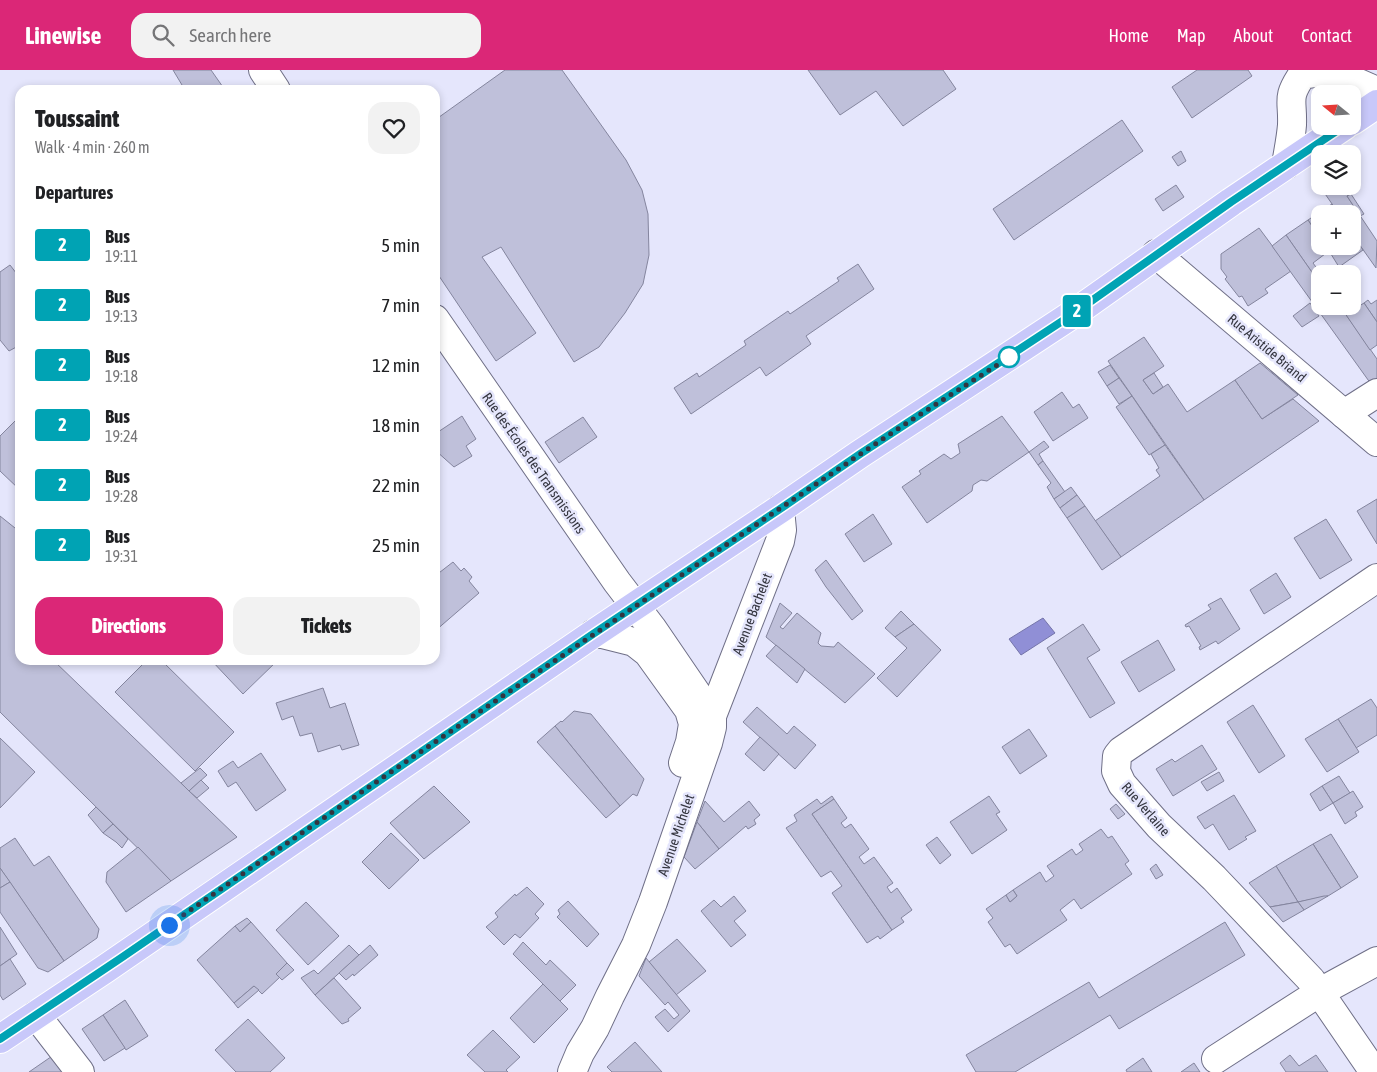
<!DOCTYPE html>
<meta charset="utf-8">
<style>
body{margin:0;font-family:"Asap Condensed",sans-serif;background:#f2f2f2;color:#202124;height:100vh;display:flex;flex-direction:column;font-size:19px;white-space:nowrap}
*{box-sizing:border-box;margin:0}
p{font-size:16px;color:#757577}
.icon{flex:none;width:28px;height:28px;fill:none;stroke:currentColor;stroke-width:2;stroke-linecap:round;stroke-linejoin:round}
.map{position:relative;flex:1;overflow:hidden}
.details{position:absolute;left:15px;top:15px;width:425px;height:580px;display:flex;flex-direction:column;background:#fff;border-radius:15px;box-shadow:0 2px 8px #0003}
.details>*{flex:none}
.badge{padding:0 10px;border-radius:4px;font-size:18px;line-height:32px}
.needle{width:32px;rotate:288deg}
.tools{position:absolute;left:1311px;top:15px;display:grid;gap:10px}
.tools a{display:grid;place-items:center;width:50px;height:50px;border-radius:10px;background:#fff;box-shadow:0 2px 8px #0003;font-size:25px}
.you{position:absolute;width:25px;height:25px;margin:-12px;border:4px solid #fff;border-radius:50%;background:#1a73e8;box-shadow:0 0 0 8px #1a73e833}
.map>.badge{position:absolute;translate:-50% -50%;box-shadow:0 0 0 2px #fff}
h2{padding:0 20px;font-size:19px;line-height:45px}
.round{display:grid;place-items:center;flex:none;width:52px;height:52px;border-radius:15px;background:#f2f2f2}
.overview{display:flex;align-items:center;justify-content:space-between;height:85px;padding:0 20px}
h1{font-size:24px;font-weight:800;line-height:38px}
.cta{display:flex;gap:10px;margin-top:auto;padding:10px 20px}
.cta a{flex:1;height:58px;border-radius:15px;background:#db2777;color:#fff;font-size:20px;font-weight:800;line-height:58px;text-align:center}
.cta a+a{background:#f2f2f2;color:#202124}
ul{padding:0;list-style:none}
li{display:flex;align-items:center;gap:15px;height:60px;padding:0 20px}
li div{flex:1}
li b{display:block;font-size:19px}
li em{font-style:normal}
li .badge{min-width:55px;font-weight:700;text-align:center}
header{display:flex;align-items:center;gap:30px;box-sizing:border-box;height:70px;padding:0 25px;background:#db2777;color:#fff}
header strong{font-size:24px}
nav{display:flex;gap:28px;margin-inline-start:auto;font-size:18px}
.search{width:350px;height:45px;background:#f2f2f2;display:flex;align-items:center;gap:12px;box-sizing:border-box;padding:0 18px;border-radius:15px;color:#757577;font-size:19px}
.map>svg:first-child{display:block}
.water{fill:#908fd6;stroke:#7474a9}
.building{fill:#bfc0da;stroke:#84859e}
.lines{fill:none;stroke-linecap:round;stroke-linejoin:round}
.minor-casing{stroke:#6f6f87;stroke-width:30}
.major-casing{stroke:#fff;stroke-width:30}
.minor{stroke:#fff;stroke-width:28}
.major{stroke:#c8c8fa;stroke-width:28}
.line-casing{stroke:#fff;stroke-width:11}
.line{stroke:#00a3b4;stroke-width:8}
.walk{stroke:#34353f;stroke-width:5;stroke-dasharray:0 9}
.stop-dot{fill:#fff;stroke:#00a3b4;stroke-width:2.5}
.labels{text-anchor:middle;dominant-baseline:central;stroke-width:5;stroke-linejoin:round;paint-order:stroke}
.street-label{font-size:14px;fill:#34353f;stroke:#e5e6fc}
</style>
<header>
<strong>Linewise</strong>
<div class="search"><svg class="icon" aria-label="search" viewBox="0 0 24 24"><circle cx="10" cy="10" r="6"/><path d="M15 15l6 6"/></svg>Search here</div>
<nav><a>Home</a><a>Map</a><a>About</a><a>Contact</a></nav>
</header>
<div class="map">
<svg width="1377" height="1002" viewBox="0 0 1377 1002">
<rect width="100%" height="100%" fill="#e5e6fc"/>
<path class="water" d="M1043 548 1055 563 1021 585 1009 569Z"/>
<g class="building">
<path d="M173 0H211L225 20H185Z"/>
<path d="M505 0H562L626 90 642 120 648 144 649 185 643 214 625 243 599 277 574 292 501 177 482 187 536 263 496 291 435 200V50Z"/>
<path d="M808 0H943L956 19 903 56 876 21 840 45Z"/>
<path d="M1197 0H1248L1252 6 1192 48 1172 17Z"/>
<path d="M1122 50 1143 81 1014 170 993 139Z"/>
<path d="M1181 81 1186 91 1178 96 1172 87Z"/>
<path d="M1176 115 1184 127 1163 141 1155 129Z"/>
<path d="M1324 116H1345L1351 124 1347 126 1377 171 1376 198 1352 164V144H1339L1321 118Z"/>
<path d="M1351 124 1364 144 1360 146 1347 126Z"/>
<path d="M1332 134 1339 144H1320V168L1308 150Z"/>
<path d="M1308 150 1320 168V176H1326L1329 181 1313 193 1321 204 1316 208 1286 165Z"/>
<path d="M1259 158 1291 201 1265 219 1268 223 1248 236 1242 226 1239 227 1225 209 1227 207 1221 199V184Z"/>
<path d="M1352 164 1363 180 1339 197 1326 176H1352Z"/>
<path d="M1286 165 1316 208 1318 207 1320 209V236H1340L1377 289V310L1371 314 1272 176Z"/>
<path d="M858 194 874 219 806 266 811 274 766 306 760 297 691 344 674 318 697 303 699 307 746 275 744 271 788 241 790 244 839 211 837 208Z"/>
<path d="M10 195 20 208V275L9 281 0 270V202Z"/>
<path d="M1368 230 1371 234 1377 230V252L1364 233Z"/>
<path d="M1352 232 1356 238 1364 233 1377 252V275L1370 280 1340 236H1352Z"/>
<path d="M1310 233 1319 246 1302 257 1293 246Z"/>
<path d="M1144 267 1164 296 1143 310 1153 324 1168 314 1187 342 1235 310 1262 349 1293 329 1319 351 1204 430 1108 291Z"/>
<path d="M1260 293 1298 325 1262 349 1235 310Z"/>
<path d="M1110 295 1119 308 1107 316 1098 302Z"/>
<path d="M1154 303 1163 317 1153 324 1143 310Z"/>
<path d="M1119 308 1132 326 1119 334 1107 316Z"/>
<path d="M1062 322 1073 338 1079 334 1088 348 1053 371 1034 342Z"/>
<path d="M1132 326 1165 375 1149 385 1116 337Z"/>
<path d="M20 346V420L0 401V366Z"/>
<path d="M462 346 476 369 466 376 472 386 454 397 435 380V364Z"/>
<path d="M1002 346 1029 382 987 411 981 410 973 415 972 421 927 453 902 417 921 404 919 401 944 384 951 389 960 383 958 374Z"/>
<path d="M583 347 597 367 559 393 545 372Z"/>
<path d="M1044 371 1049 377 1039 384 1043 391 1038 395 1029 382Z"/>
<path d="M1165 375 1204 430 1121 487 1095 451 1160 406 1156 400 1159 398 1151 384Z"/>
<path d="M1043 391 1065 422 1054 429 1047 417 1051 413 1038 395Z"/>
<path d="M1071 417 1077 425 1060 438 1054 429Z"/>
<path d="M1077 425 1085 436 1067 448 1060 438Z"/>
<path d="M1377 429V474L1357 441Z"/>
<path d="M1085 436 1121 487 1102 500 1067 448Z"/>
<path d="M873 444 892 474 864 492 845 464Z"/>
<path d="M0 446 20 462V590H53L237 767 171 811 0 642Z"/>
<path d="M1326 449 1352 490 1320 509 1294 468Z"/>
<path d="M826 490 863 541 852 550 826 517 815 500Z"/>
<path d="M453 492 461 501 464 498 472 507 469 511 479 523 435 561V506Z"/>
<path d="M1276 503 1291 527 1264 544 1250 520Z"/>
<path d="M1221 528 1240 559 1218 574 1216 571 1200 580 1199 577 1201 576 1189 556 1186 557 1185 555 1211 539 1208 535Z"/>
<path d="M780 533 792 543 780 557 783 559 797 543 821 563 818 573 821 576 834 577 838 572 875 604 845 633 766 567Z"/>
<path d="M901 541 914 554 895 567 885 558Z"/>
<path d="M914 554 941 580 897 627 877 608 907 578 895 567Z"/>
<path d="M1083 554 1100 580 1087 588 1115 633 1090 648 1047 578Z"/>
<path d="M1158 570 1175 600 1139 622 1121 592Z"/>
<path d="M776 575 805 599 797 613 766 586Z"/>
<path d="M147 590H161L234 662 195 701 115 622Z"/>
<path d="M211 590H278L243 624Z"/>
<path d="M323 618 330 638 345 633 359 675 342 680 340 675 318 682 312 663 300 666 293 646 282 650 276 633Z"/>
<path d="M1371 629 1377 638V665L1356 678 1338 649Z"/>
<path d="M1253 635 1285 686 1259 703 1227 652Z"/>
<path d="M757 637 787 664 794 656 816 675 795 699 743 652Z"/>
<path d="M574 641 591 644 644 709 637 726 633 724 620 736 555 656 561 651 562 652Z"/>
<path d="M1338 649 1359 682 1327 702 1305 669Z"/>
<path d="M555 656 620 736 606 748 537 672Z"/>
<path d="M1029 659 1047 686 1020 704 1002 677Z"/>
<path d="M760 667 779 684 764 701 745 684Z"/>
<path d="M0 668 35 702 0 738Z"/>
<path d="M1202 675 1217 699 1173 726 1156 699 1172 689 1175 692Z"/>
<path d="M261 683 286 720 256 741 236 712 228 717 218 701 233 691 238 698Z"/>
<path d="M200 698 207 705 189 721 181 713Z"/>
<path d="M1219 702 1224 711 1207 721 1201 712Z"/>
<path d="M1339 706 1350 723 1333 733 1322 716Z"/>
<path d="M201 710 209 718 197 728 189 721Z"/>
<path d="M434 716 470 752 424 789 390 753Z"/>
<path d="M1322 716 1333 733 1320 741 1310 724Z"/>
<path d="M1353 721 1363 737 1355 742 1357 746 1345 754 1333 733Z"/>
<path d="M1234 725 1256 761 1245 767 1247 769 1229 780 1213 754 1205 759 1197 747Z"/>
<path d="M832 726 834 729 812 744 892 860 880 869 878 866 867 873 832 823 842 816 831 801 821 807 786 758 797 751 794 745 817 729 821 734Z"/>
<path d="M989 726 1000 742 996 744 1007 760 972 784 950 752Z"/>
<path d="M834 729 847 748 841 753 845 758 851 754 869 779 859 787 864 794 874 787 893 813 887 817 891 823 897 818 912 840 901 848 904 852 892 860 812 744Z"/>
<path d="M705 731 724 752 749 731 760 745 754 750 756 754 748 759 746 756 719 779 697 752Z"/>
<path d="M1116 734 1125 744 1118 749 1110 739Z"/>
<path d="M96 737 113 754 103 763 88 745Z"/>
<path d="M697 752 719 779 695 799 684 787Z"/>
<path d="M113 754 128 769 122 778 116 772 103 763Z"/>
<path d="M1101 759 1108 768 1112 766 1129 791 1125 794 1132 804 1081 839 1074 829 1060 840 1067 850 1017 884 1010 874 1005 877 988 852 993 848 986 839 1006 825 1010 832 1017 826 1013 820 1040 802 1046 812 1054 806 1047 796 1072 779 1076 785 1083 780 1079 774Z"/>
<path d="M391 763 419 790 389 819 362 792Z"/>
<path d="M1331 764 1358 807 1341 818 1313 774Z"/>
<path d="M937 767 951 785 940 794 926 775Z"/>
<path d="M15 768 34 796 49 786 99 859 97 868 64 891 0 798V778Z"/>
<path d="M1313 774 1341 818 1328 826 1298 832 1276 796Z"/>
<path d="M138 777 171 811 126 842 106 812 107 802Z"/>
<path d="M1156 794 1163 805 1156 809 1150 799Z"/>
<path d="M1276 796 1298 832 1270 837 1249 813Z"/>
<path d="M0 798 10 812 0 818Z"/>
<path d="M10 812 64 891 48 902 38 898 0 842V818Z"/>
<path d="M527 817 544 834 535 844 539 848 520 868 515 864 504 875 486 857 498 847 495 843 515 824 516 826Z"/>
<path d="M1013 820 1017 826 1010 832 1006 825Z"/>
<path d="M734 826 746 841 734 851 746 865 731 877 701 841 714 830 721 837Z"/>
<path d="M1324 826H1328L1304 840 1298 832Z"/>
<path d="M568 831 599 864 587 877 557 847 560 844 558 840Z"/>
<path d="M306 832 339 866 308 895 276 860Z"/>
<path d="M1298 832 1304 840 1283 852 1270 837Z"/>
<path d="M247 848 251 852 240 862 235 856Z"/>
<path d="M251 852 287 893 276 904 280 907 262 924 254 916 234 933 197 890 235 856 240 862Z"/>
<path d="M1225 852 1245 885 1119 959 1110 945 1015 1002H976L966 985 1089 912 1099 928Z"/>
<path d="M0 857 17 884 0 896Z"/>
<path d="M677 869 706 901 676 925 649 892Z"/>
<path d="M523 872 546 895 550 890 576 915 560 931 513 884Z"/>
<path d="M349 875 359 885 315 925 301 908 314 900 318 904Z"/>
<path d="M370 875 378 885 354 906 353 904 346 910 339 903Z"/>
<path d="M646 888 690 941 668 962 655 947 665 939 674 949 679 945 668 932 665 935 639 906Z"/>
<path d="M10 889 26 914 3 930 0 925V896Z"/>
<path d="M287 893 294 900 282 910 276 904Z"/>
<path d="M334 908 361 938 348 949 349 951 342 954 315 925Z"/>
<path d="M543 914 568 939 534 973 510 948Z"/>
<path d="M254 916 259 920 238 938 234 933Z"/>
<path d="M125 930 148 966 126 980 103 945Z"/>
<path d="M103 945 125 978 104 991 82 959Z"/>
<path d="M248 949 285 988 270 1002H236L215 980Z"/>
<path d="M493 960 520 987 506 1000 508 1002H485L467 985Z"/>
<path d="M635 972 662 1002H612L607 997Z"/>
<path d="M58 982 71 1002H29Z"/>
<path d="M1290 985 1299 996 1316 985 1328 1002H1286L1280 993Z"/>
<path d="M1143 988 1152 1002H1127L1126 1000Z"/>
<path d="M1194 993 1200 1002H1181Z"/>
</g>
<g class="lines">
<defs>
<g id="minor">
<path d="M263 0 276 20"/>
<path d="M1286 95C1288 82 1291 68 1292 55 1293 29 1286 29 1302 5L1322 2 1354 11 1377 21"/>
<path d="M1156 184 1377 372"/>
<path d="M435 249 617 512 652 558 712 646V657L708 673 653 832 636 875 610 926 595 958 580 983 572 1002"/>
<path d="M1344 344 1377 323"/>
<path d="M593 564H602L634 572 648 583 689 640 693 654 690 672 683 693"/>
<path d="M712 646 780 471 782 460 780 439"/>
<path d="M36 945 80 1002"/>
<path d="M1216 989 1320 922 1377 891"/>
<path d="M1374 1002 1311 910 1214 808 1159 756 1122 714 1116 701 1117 686 1121 681 1377 508"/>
</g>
<g id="major">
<path d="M1352 51 1377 34"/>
<path d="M0 969 105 899 593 564 780 439 860 384 1073 244 1231 132 1344 56"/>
</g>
</defs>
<use href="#minor" class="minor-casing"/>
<use href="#major" class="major-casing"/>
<use href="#minor" class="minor"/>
<use href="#major" class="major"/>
</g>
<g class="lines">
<defs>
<path id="line" d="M0 969 121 888 593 564 780 439 860 384 1073 244 1231 132 1344 56"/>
</defs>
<use href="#line" class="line-casing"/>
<use href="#line" class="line"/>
<path class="walk" d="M169 855C397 696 629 541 859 385 910 350 962 318 1014 284L1009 287"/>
</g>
<circle class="stop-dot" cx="1009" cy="287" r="10"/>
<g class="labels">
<g class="street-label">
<text transform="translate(1267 278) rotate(40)">Rue Aristide Briand</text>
<text transform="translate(534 393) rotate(55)">Rue des Écoles des Transmissions</text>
<text transform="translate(752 544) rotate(-69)">Avenue Bachelet</text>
<text transform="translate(1146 739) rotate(49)">Rue Verlaine</text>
<text transform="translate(676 765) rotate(-71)">Avenue Michelet</text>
</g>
</g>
</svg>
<div class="tools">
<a><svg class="needle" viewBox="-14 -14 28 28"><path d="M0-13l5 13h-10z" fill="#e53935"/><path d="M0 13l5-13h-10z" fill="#757577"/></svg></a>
<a><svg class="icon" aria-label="layers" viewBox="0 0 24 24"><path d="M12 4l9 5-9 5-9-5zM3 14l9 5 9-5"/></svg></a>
<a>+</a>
<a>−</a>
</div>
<div class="you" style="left:169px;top:855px"></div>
<b class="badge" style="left:1077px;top:241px;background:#00a3b4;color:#fff">2</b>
<section class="details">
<div class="overview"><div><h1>Toussaint</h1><p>Walk · 4 min · 260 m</p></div><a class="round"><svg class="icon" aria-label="heart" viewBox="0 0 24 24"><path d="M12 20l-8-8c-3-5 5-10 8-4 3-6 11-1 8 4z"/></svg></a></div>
<h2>Departures</h2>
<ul>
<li><span class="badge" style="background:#00a3b4;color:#fff">2</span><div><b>Bus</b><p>19:11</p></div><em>5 min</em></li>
<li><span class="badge" style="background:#00a3b4;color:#fff">2</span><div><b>Bus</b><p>19:13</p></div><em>7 min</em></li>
<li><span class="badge" style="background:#00a3b4;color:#fff">2</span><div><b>Bus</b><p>19:18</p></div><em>12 min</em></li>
<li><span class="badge" style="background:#00a3b4;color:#fff">2</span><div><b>Bus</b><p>19:24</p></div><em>18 min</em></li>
<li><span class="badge" style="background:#00a3b4;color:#fff">2</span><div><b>Bus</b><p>19:28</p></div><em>22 min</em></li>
<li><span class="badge" style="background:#00a3b4;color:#fff">2</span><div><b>Bus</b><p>19:31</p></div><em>25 min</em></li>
</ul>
<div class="cta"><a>Directions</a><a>Tickets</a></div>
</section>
</div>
